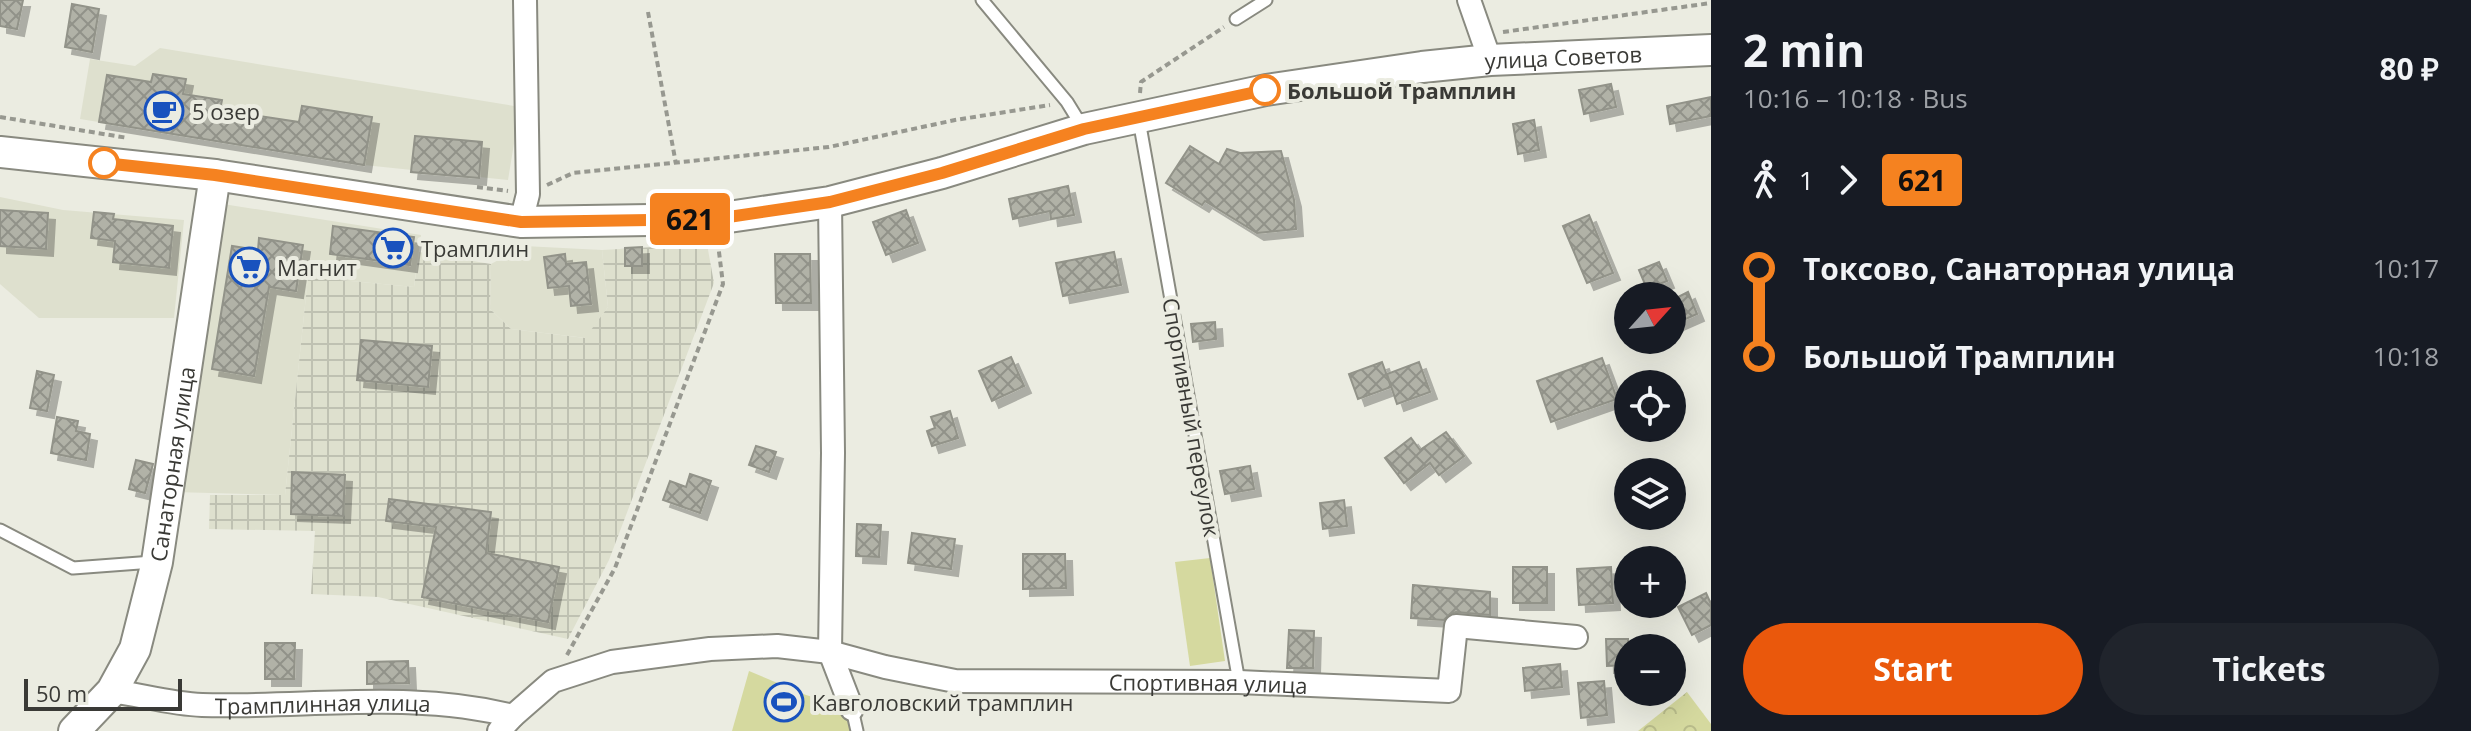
<!DOCTYPE html>
<meta charset="utf-8">
<style>
body{margin:0;font-family:"Open Sans",sans-serif;background:#20242c;color:#f1f3f6;height:100vh;display:flex;flex-direction:column;font-size:30px;white-space:nowrap}
*{box-sizing:border-box;margin:0}
p{font-size:26px;color:#9ea1a6}
.icon{flex:none;width:44px;height:44px;fill:none;stroke:currentColor;stroke-width:2;stroke-linecap:round;stroke-linejoin:round}
.map{position:relative;flex:1;overflow:hidden}
.details{display:flex;flex-direction:column;background:#171b24;width:760px}
.details>*{flex:none}
.badge{padding:0 16px;border-radius:6px;font-size:28px;line-height:52px}
.needle{width:52px;rotate:63deg}
.buttons{position:absolute;left:1614px;top:282px;display:grid;gap:16px}
.buttons a{display:grid;place-items:center;width:72px;height:72px;border-radius:50%;background:#171b24;box-shadow:0 8px 32px #0002;font-size:40px}
.scale{position:absolute;left:24px;bottom:20px;width:158px;box-sizing:border-box;padding-left:8px;border:4px solid #3a3a36;border-top:0;font-size:22px;line-height:28px;white-space:nowrap;color:#3a3a36;-webkit-text-stroke:6px #ebece1;paint-order:stroke}
.map>.badge{position:absolute;translate:-50% -50%;box-shadow:0 0 0 4px #fff}
.legs{display:flex;align-items:center;gap:12px;height:88px;padding:0 32px;font-size:26px}
.legs p{margin-inline-start:auto}
.head{display:flex;align-items:center;justify-content:space-between;height:136px;padding:0 32px}
h1{font-size:44px;font-weight:700;line-height:60px}
.button{display:flex;gap:16px;margin-top:auto;padding:16px 32px}
.button a{flex:1;height:92px;border-radius:48px;background:#ea580c;color:#fff;font-size:32px;font-weight:700;line-height:92px;text-align:center}
.button a+a{background:#20242c;color:#f1f3f6}
ul{padding:0 32px;list-style:none}
li{display:flex;align-items:center;gap:28px;height:88px;font-size:30px}
li i{display:grid;place-items:center;width:12px;height:100%;margin:0 10px;background:currentColor}
li i::after{content:'';width:20px;height:20px;margin:-10px;border:6px solid;border-radius:50%;background:#171b24}
li p{margin-inline-start:auto}
li:first-child i{background:linear-gradient(#0000 50%,currentColor 0)}
li:last-child i{background:linear-gradient(currentColor 50%,#0000 0)}
main{display:flex;flex:1;min-height:0}
.map>svg:first-child{display:block}
.built{fill:#dee0ce}
.industrial{fill:url(#industrial-grid)}
.forest{fill:url(#forest-crowns)}
.garden{fill:#d5d99f}
.building{fill:url(#building-cross-hatch);stroke:#929389;stroke-width:2;filter:url(#shadow)}
.lines{fill:none;stroke-linecap:round;stroke-linejoin:round}
.lane-casing{stroke:#898a80;stroke-width:15}
.street-casing{stroke:#898a80;stroke-width:26}
.secondary-casing{stroke:#898a80;stroke-width:34}
.path{stroke:#979890;stroke-width:4;stroke-dasharray:6 4;stroke-linecap:butt}
.lane{stroke:#fff;stroke-width:11}
.street{stroke:#fff;stroke-width:22}
.secondary{stroke:#fff;stroke-width:30}
.line-1-casing{stroke:#fff;stroke-width:18}
.line-1{stroke:#f58220;stroke-width:12}
.stop-1-dot{fill:#fff;stroke:#f58220;stroke-width:4}
.labels{text-anchor:middle;dominant-baseline:central;stroke-width:8;stroke-linejoin:round;paint-order:stroke}
.street-label{font-size:22px;fill:#3a3a36;stroke:#ebece1}
.stop-label{font-size:22px;font-weight:bold;fill:#3a3a36;stroke:#ebece1;text-anchor:start}
.poi-label{font-size:22px;fill:#3a3a36;stroke:#ebece1;text-anchor:start}
</style>
<main>
<div class="map">
<svg width="1711" height="731" viewBox="0 0 1711 731">
<defs>
<pattern id="industrial-grid" width="8" height="8" patternUnits="userSpaceOnUse" patternTransform="scale(2)"><rect width="8" height="8" fill="#dee0ce"/><path d="M0 4h8M4 0v8" fill="none" stroke="#bfc1b2"/></pattern>
<pattern id="forest-crowns" width="20" height="18" patternUnits="userSpaceOnUse" patternTransform="scale(2)"><rect width="20" height="18" fill="#d5d99f"/><path d="M2 6a3 3 0 1 1 6 0M12 15a3 3 0 1 1 6 0" fill="none" stroke="#b8bb8a"/></pattern>
<pattern id="building-cross-hatch" width="8" height="8" patternUnits="userSpaceOnUse" patternTransform="scale(2)"><rect width="8" height="8" fill="#b1b2a7"/><path d="M0 0l8 8M0 8l8-8" fill="none" stroke="#919289"/></pattern>
<filter id="shadow"><feDropShadow dx="7" dy="7" stdDeviation="0" flood-color="#0004"/></filter>
</defs>
<rect width="100%" height="100%" fill="#ebece1"/>
<g class="built">
<path d="M160 48 520 107 508 180 364 165 80 119 90 59 135 66Z"/>
<path d="M0 197 63 210 184 220 174 318H39L0 284Z"/>
<path d="M223 204 421 235 414 287 308 277 285 495 174 492Z"/>
<path d="M524 246 602 250 608 307 586 338 511 329 490 309 491 264Z"/>
</g>
<path class="industrial" d="M707 244 714 283 609 560 568 639 378 597 311 594 315 531 209 529 210 495H285L308 277 414 287 419 252 491 264 490 309 511 329 585 338 608 307 602 250Z"/>
<path class="forest" d="M1687 692 1711 724V731H1638Z"/>
<g class="garden">
<path d="M1210 558 1225 661 1190 666 1175 562Z"/>
<path d="M749 671 806 695 852 709 862 731H732Z"/>
</g>
<g class="building">
<path d="M0 0H23L17 29 0 26Z"/>
<path d="M72 4 99 9 92 52 65 47Z"/>
<path d="M153 74 186 79 183 94 222 100 220 110 299 122 302 106 372 117 364 165 99 122 107 75 151 82Z"/>
<path d="M1611 84 1616 107 1584 114 1579 90Z"/>
<path d="M1711 97V116L1670 124 1667 106Z"/>
<path d="M1534 120 1539 150 1518 154 1513 124Z"/>
<path d="M415 136 482 142 479 178 411 172Z"/>
<path d="M1190 146 1219 164 1227 149 1240 153 1281 151 1294 200 1296 229 1257 233 1205 201 1202 205 1166 183Z"/>
<path d="M1068 186 1074 215 1051 219 1050 211 1013 219 1009 199Z"/>
<path d="M0 210 48 213 46 249 0 246Z"/>
<path d="M906 210 918 243 886 255 873 222Z"/>
<path d="M94 212 114 214 113 219 173 226 169 268 113 262 115 241 91 238Z"/>
<path d="M1589 215 1613 273 1587 283 1563 226Z"/>
<path d="M333 226 414 237 410 265 330 254Z"/>
<path d="M259 238 303 245 296 291 269 287 254 376 212 369 232 246 258 250Z"/>
<path d="M642 247V266H625V248Z"/>
<path d="M1114 252 1121 285 1063 296 1056 263Z"/>
<path d="M565 254 566 264 586 262 591 304 571 306 569 286 548 288 544 257Z"/>
<path d="M775 254H810L811 303H776Z"/>
<path d="M1659 262 1667 281 1647 289 1639 270Z"/>
<path d="M1688 292 1697 314 1672 325V300Z"/>
<path d="M1215 322 1216 339 1193 342 1191 324Z"/>
<path d="M361 340 432 346 428 387 357 380Z"/>
<path d="M1011 357 1024 386 992 401 979 371Z"/>
<path d="M1602 358 1617 399 1551 422 1537 381Z"/>
<path d="M1382 362 1391 387 1358 399 1349 374Z"/>
<path d="M1419 362 1430 392 1397 404 1387 374Z"/>
<path d="M37 371 54 375 47 411 30 408Z"/>
<path d="M950 411 958 438 932 446 927 431 935 428 931 417Z"/>
<path d="M57 417 78 421 76 431 90 434 86 460 51 453Z"/>
<path d="M1446 432 1464 456 1439 475 1430 463 1404 483 1385 458 1411 438 1420 450Z"/>
<path d="M756 446 776 452 769 472 749 465Z"/>
<path d="M136 460 153 464 145 493 129 489Z"/>
<path d="M1250 466 1254 489 1225 494 1220 471Z"/>
<path d="M292 472 345 475 343 516 291 514Z"/>
<path d="M690 474 711 481 700 513 663 500 670 481 686 487Z"/>
<path d="M389 499 491 512 486 553 559 567 548 622 422 597 436 527 386 521Z"/>
<path d="M1344 500 1347 526 1323 529 1320 503Z"/>
<path d="M857 524 881 525 879 557 856 556Z"/>
<path d="M912 533 955 539 951 569 908 563Z"/>
<path d="M1023 554H1065L1066 588 1023 589Z"/>
<rect x="1513" y="567" width="34" height="36"/>
<path d="M1611 567 1613 603 1579 605 1577 569Z"/>
<path d="M1413 585 1490 592V615L1456 612 1450 614 1444 620 1411 618Z"/>
<path d="M1706 593 1711 604V625L1692 635 1678 607Z"/>
<path d="M1289 630 1314 631 1313 668H1287Z"/>
<path d="M1606 639H1628V665L1607 666Z"/>
<path d="M265 643H295L294 679H265Z"/>
<path d="M408 661 409 683 367 684V662Z"/>
<path d="M1560 664 1562 687 1525 691 1523 668Z"/>
<path d="M1604 681 1607 715 1581 718 1578 683Z"/>
</g>
<g class="lines">
<defs>
<g id="lane">
<path d="M982 0 1067 102 1083 128"/>
<path d="M1236 19 1266 0"/>
<path d="M1139 120 1239 682"/>
<path d="M0 530 73 568 153 562"/>
<path d="M852 709 857 731"/>
</g>
<g id="street">
<path d="M1469 0 1490 60"/>
<path d="M830 202 833 453 830 652 852 709"/>
<path d="M521 222 528 194 525 0"/>
<path id="s1" d="M112 691C141 695 172 704 202 705 306 708 411 690 513 716L499 731"/>
<path id="s2" d="M513 716 553 681 612 662 710 649 777 646 830 652 885 667 955 681 1239 682 1449 691 1456 626 1576 637"/>
</g>
<g id="secondary">
<path id="s3" d="M0 152 215 175 521 222 715 219 830 202 942 173 1084 129 1266 90 1422 67 1490 60 1711 50"/>
<path id="s4" d="M74 731 112 691 135 649 157 562 215 175"/>
</g>
</defs>
<use href="#lane" class="lane-casing"/>
<use href="#street" class="street-casing"/>
<use href="#secondary" class="secondary-casing"/>
<g class="path">
<path d="M648 12 676 164"/>
<path d="M1503 32 1711 3"/>
<path d="M1140 93 1141 82 1224 27"/>
<path d="M0 117 128 138"/>
<path d="M547 185 573 173 829 147 955 120 1050 105"/>
<path d="M477 187 508 191"/>
<path d="M567 655 615 568 723 284 718 244"/>
</g>
<use href="#lane" class="lane"/>
<use href="#street" class="street"/>
<use href="#secondary" class="secondary"/>
</g>
<g class="lines">
<defs>
<path id="line-1" d="M104 163 215 175 521 222 715 219 830 202 942 173 1084 129 1265 90"/>
</defs>
<use href="#line-1" class="line-1-casing"/>
<use href="#line-1" class="line-1"/>
</g>
<defs>
<symbol id="cafe-ring" viewBox="-11 -11 22 22"><circle r="9.5" fill="#ebece1" stroke="#1952be" stroke-width="1.5"/><path d="M-5.5-4.5H6V0H3Q3 3.5 0 3.5H-2.5Q-5.5 3.5-5.5 0ZM3-3.2v2h1.7v-2ZM-6 4.5H4V6H-6Z" fill="#1952be"/></symbol>
<symbol id="supermarket-ring" viewBox="-11 -11 22 22"><circle r="9.5" fill="#ebece1" stroke="#1952be" stroke-width="1.5"/><path d="M-6-5.5h2.5l.6 2H6L4.5 2H-2.5L-4.4-4H-6ZM-1.5 3.2a1.3 1.3 0 1 0 .1 0ZM3 3.2a1.3 1.3 0 1 0 .1 0Z" fill="#1952be"/></symbol>
<symbol id="stadium-ring" viewBox="-11 -11 22 22"><circle r="9.5" fill="#ebece1" stroke="#1952be" stroke-width="1.5"/><path d="M0-5a6.5 5 0 1 0 0 10a6.5 5 0 1 0 0-10ZM-3.5-1.8h7v3.6h-7Z" fill="#1952be"/></symbol>
</defs>
<g fill-rule="evenodd">
<use href="#cafe-ring" x="142" y="89" width="44" height="44"/>
<use href="#supermarket-ring" x="371" y="226" width="44" height="44"/>
<use href="#supermarket-ring" x="227" y="245" width="44" height="44"/>
<use href="#stadium-ring" x="762" y="680" width="44" height="44"/>
</g>
<g class="stop-1-dot">
<circle cx="1265" cy="90" r="14"/>
<circle cx="104" cy="163" r="14"/>
</g>
<g class="labels">
<g class="street-label">
<text stroke="none"><textPath href="#s3" startOffset="1586">улица Советов</textPath></text>
<text transform="translate(1192 417) rotate(80)">Спортивный переулок</text>
<text stroke="none"><textPath href="#s4" startOffset="292">Санаторная улица</textPath></text>
<text stroke="none"><textPath href="#s2" startOffset="716">Спортивная улица</textPath></text>
<text stroke="none"><textPath href="#s1" startOffset="212">Трамплинная улица</textPath></text>
</g>
<g class="stop-label">
<text x="1287" y="90">Большой Трамплин</text>
</g>
<g class="poi-label">
<text x="192" y="111">5 озер</text>
<text x="421" y="248">Трамплин</text>
<text x="277" y="267">Магнит</text>
<text x="812" y="702">Кавголовский трамплин</text>
</g>
</g>
</svg>
<div class="buttons">
<a><svg class="needle" viewBox="-14 -14 28 28"><path d="M0-13l5 13h-10z" fill="#e53935"/><path d="M0 13l5-13h-10z" fill="#9ea1a6"/></svg></a>
<a><svg class="icon" aria-label="locate" viewBox="0 0 24 24"><circle cx="12" cy="12" r="6"/><path d="M12 2v4M12 18v4M2 12h4M18 12h4"/></svg></a>
<a><svg class="icon" aria-label="layers" viewBox="0 0 24 24"><path d="M12 4l9 5-9 5-9-5zM3 14l9 5 9-5"/></svg></a>
<a>+</a>
<a>−</a>
</div>
<div class="scale">50 m</div>
<b class="badge" style="left:690px;top:219px;background:#f58220;color:#111">621</b>
</div>
<section class="details">
<div class="head"><div><h1>2 min</h1><p>10:16 – 10:18 · Bus</p></div><b>80 ₽</b></div>
<div class="legs"><svg class="icon" aria-label="walk" viewBox="0 0 24 24"><circle cx="13" cy="4" r="2"/><path d="M13 8l-2 6 4 7M11 14l-3 7M7 12l3-4h3l4 4"/></svg>1<svg class="icon" aria-label="forward" viewBox="0 0 24 24"><path d="M9 5l7 7-7 7"/></svg><b class="badge" style="background:#f58220;color:#111">621</b></div>
<ul>
<li><i style="color:#f58220"></i><b>Токсово, Санаторная улица</b><p>10:17</p></li>
<li><i style="color:#f58220"></i><b>Большой Трамплин</b><p>10:18</p></li>
</ul>
<div class="button"><a>Start</a><a>Tickets</a></div>
</section>
</main>
